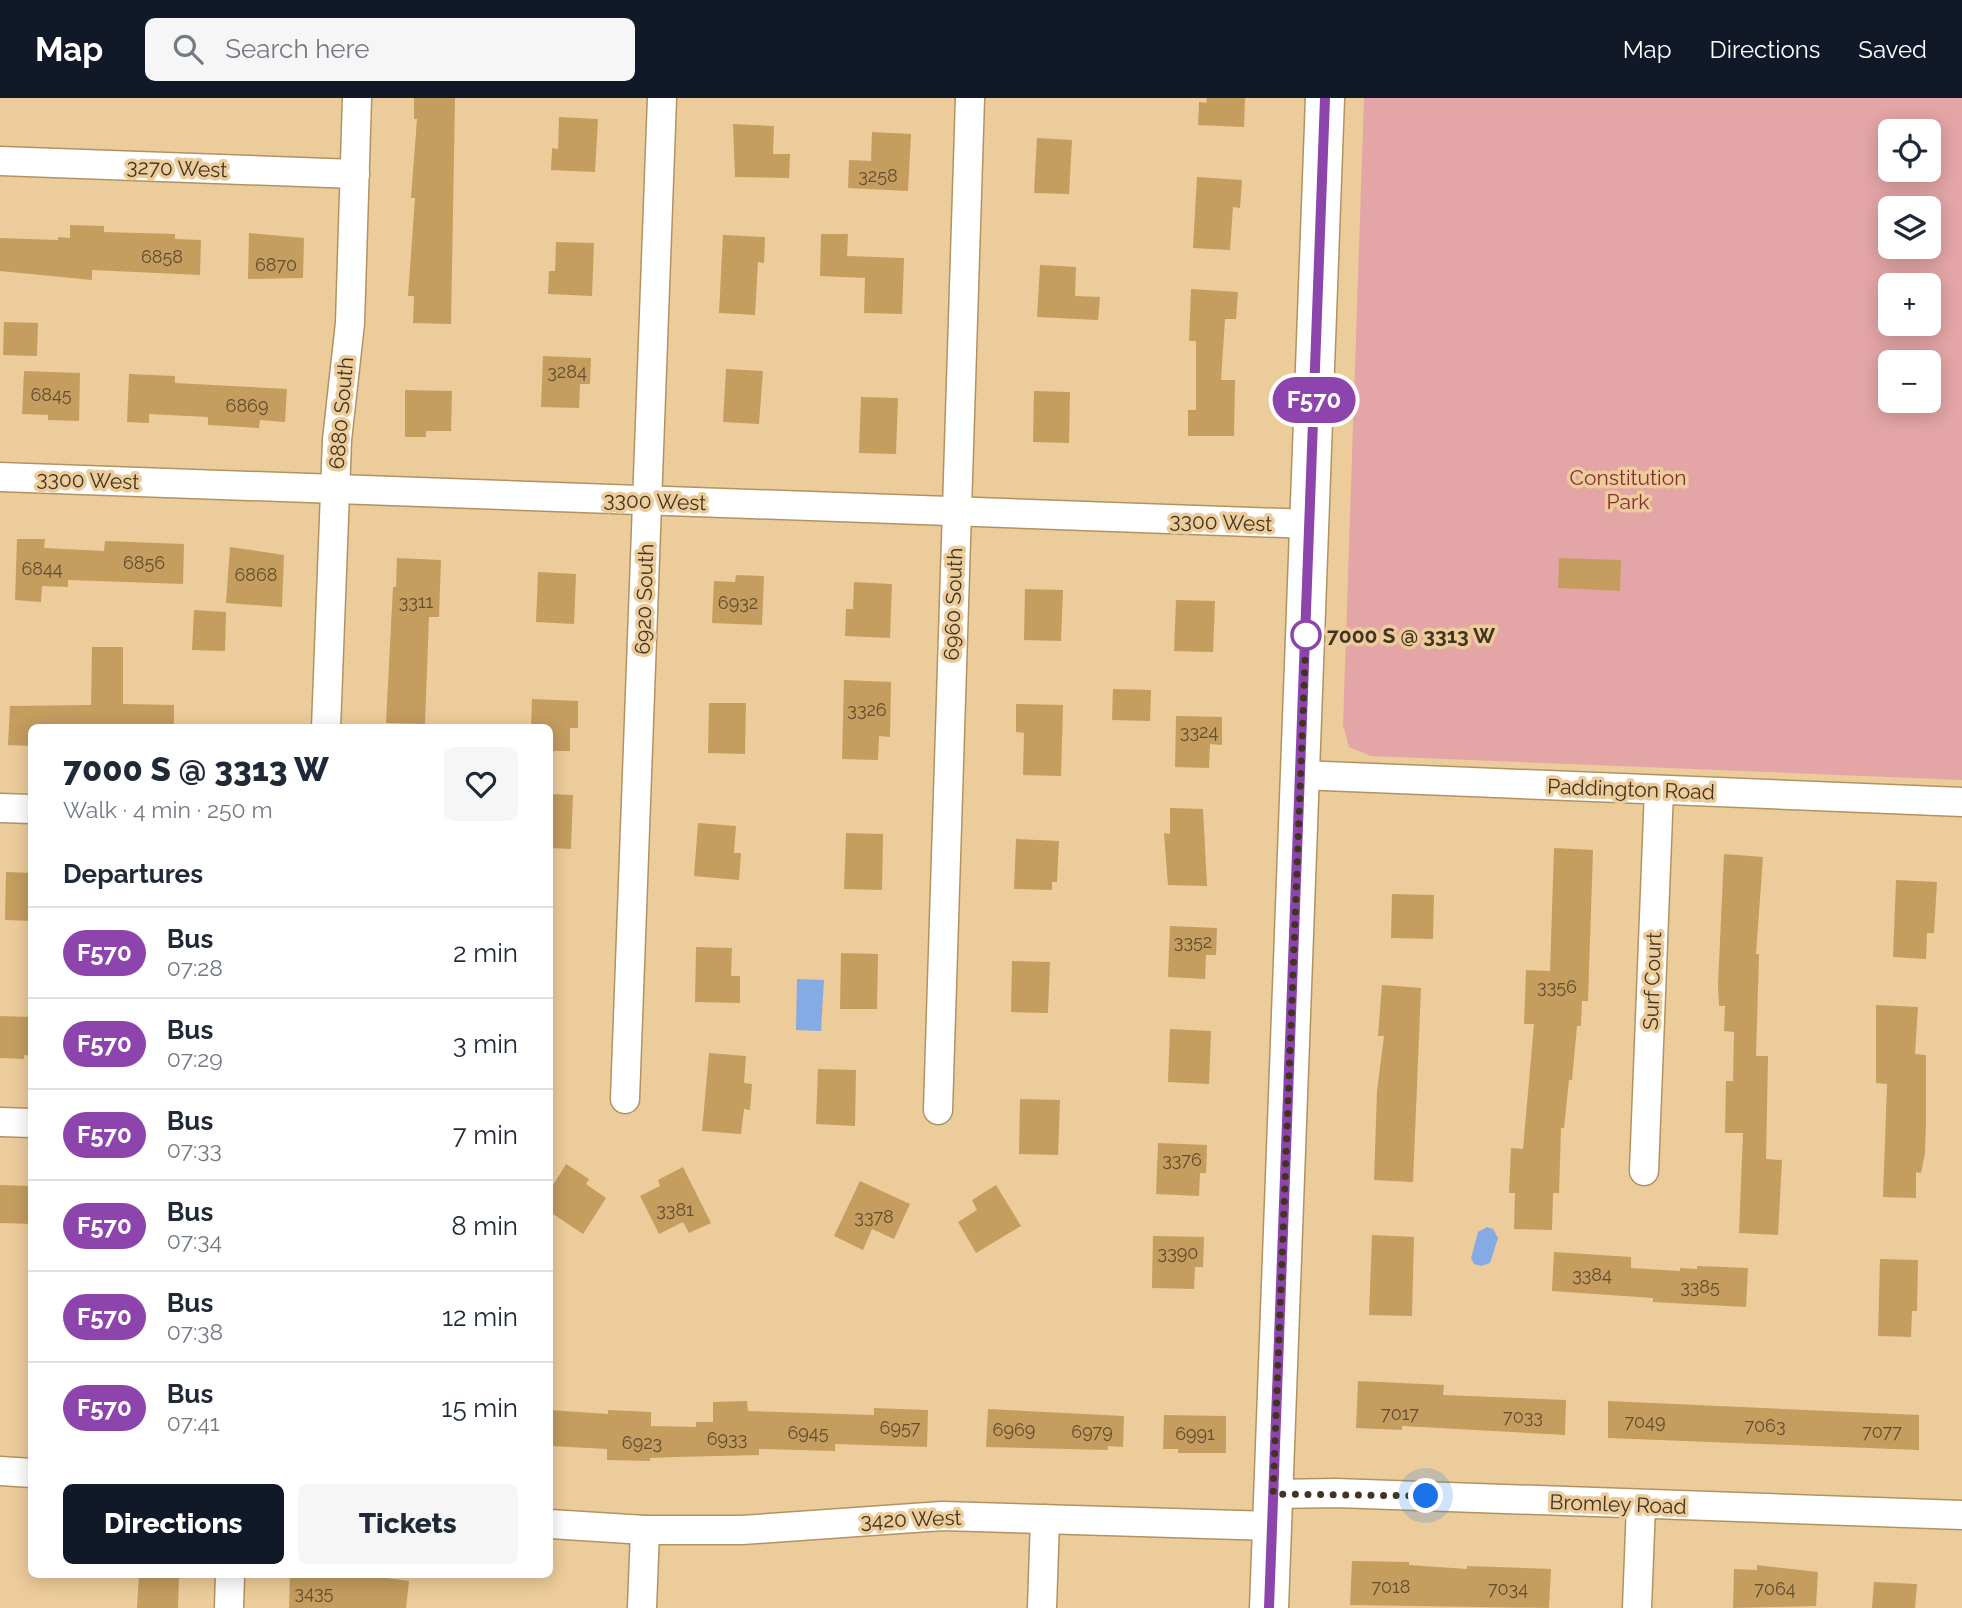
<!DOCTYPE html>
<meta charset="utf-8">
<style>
body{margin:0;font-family:Raleway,sans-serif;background:#f6f6f7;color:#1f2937;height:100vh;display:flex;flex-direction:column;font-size:26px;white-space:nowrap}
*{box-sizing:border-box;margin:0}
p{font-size:23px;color:#747a83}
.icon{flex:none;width:38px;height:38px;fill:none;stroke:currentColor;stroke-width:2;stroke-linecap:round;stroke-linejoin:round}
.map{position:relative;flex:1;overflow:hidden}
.side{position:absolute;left:28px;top:626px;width:525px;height:854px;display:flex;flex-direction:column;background:#fff;border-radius:10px;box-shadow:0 4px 18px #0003}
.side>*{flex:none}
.badge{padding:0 14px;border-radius:23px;font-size:24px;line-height:46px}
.controls{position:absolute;left:1878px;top:21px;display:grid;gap:14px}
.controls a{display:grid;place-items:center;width:63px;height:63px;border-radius:10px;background:#fff;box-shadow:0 4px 18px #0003;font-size:35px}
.you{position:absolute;width:35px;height:35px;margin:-18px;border:5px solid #fff;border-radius:50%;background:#1a73e8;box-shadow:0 0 0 10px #1a73e833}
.map>.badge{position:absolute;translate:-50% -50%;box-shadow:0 0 0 4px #fff}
h2{padding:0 35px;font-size:26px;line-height:63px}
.round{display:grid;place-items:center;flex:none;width:74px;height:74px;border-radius:10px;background:#f6f6f7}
.overview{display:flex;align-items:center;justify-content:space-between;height:119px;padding:0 35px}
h1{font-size:33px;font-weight:800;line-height:52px}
.action{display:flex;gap:14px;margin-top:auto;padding:14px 35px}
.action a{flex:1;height:80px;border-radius:10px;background:#111827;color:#fff;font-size:28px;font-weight:800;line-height:80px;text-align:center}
.action a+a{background:#f6f6f7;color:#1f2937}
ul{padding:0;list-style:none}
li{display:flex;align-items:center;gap:21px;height:91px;padding:0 35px;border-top:2px solid #e0e1e3}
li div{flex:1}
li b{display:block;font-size:26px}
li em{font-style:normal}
li .badge{min-width:77px;font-weight:700;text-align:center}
header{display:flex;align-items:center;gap:42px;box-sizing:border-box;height:98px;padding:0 35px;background:#111827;color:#fff}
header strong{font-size:33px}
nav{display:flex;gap:38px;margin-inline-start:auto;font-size:24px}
.search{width:490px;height:63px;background:#f6f6f7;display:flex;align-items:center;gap:18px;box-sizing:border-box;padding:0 24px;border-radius:10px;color:#747a83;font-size:26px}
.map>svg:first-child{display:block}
.green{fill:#e4a5a6;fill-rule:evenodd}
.water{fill:#84abe3}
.building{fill:#c49d5f}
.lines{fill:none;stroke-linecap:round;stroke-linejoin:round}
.minor-casing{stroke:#b19363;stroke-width:31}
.secondary-casing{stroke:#b19363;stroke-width:41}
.minor{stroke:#fff;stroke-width:28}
.secondary{stroke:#fff;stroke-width:38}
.line-casing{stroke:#fff;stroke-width:16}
.line{stroke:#8e44ad;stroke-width:10}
.walk{stroke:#413420;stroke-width:7;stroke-dasharray:0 12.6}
.stop-dot{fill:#fff;stroke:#8e44ad;stroke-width:3.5}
.labels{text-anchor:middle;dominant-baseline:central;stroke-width:7;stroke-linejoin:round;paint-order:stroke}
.number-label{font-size:18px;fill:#624e30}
.street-label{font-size:21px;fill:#413420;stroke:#edcc9b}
.park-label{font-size:21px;fill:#852c36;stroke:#edcc9b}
.stop-label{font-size:21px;font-weight:bold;fill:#413420;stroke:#edcc9b;text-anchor:start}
</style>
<header>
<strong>Map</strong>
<div class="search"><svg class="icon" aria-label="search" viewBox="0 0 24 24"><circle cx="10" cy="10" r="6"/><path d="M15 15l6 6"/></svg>Search here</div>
<nav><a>Map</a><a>Directions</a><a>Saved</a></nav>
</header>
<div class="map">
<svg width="1962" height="1510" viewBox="0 0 1962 1510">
<rect width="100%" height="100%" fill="#edcc9b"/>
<path class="green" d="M1364 0H1962V682L1371 658 1349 649 1343 627ZM1890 33H1928V72H1890ZM1890 110H1928V149H1890ZM1890 187H1928V226H1890ZM1890 264H1928V303H1890Z"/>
<g class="water">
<path d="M797 881 824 882 821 933 796 932Z"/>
<path d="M1487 1129 1493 1131 1498 1140 1490 1165 1481 1168 1474 1166 1471 1160 1478 1134Z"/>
</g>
<g class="building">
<path d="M414 0H455L451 226 413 225 414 198H408L415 100H411L417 21H414Z"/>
<path d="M1207 0H1245L1244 29 1198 27 1199 4 1206 5Z"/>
<path d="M559 19 598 21 595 74 551 72 552 50 558 51Z"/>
<path d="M733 26 774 28 773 56H790L789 80 735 79Z"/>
<path d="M872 34 911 36 908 93 848 90 849 62 871 63Z"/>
<path d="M1037 40 1072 42 1069 96 1034 95Z"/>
<path d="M1197 79 1242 82 1240 110 1233 109 1230 152 1193 150Z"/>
<path d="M70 127 104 128V134L175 136V141L201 142 200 177 92 172V182L0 173V140L58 142V139L70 140Z"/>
<path d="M249 135 304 140 303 180 248 181Z"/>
<path d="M821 136H848L847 158 904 160 902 216 864 215 865 180 820 178Z"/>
<path d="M723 137 765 139 764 165 758 164 755 217 719 215Z"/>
<path d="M556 144 594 145 592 198 548 196 549 173H555Z"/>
<path d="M1040 167 1076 169 1075 198 1100 199 1098 222 1037 219Z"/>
<path d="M1191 191 1238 194 1236 221H1225L1221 282H1235L1234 338H1188V312H1196V243H1189Z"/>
<path d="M4 224 38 225 37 258 3 257Z"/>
<path d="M543 258 591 260 590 286H580L579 310 541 309Z"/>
<path d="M726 271 763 273 759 326 723 324Z"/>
<path d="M24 273 80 275 79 323 48 322V317L22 316Z"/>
<path d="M129 276 175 278V285L287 291 285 324 260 322 259 330 208 327V319L149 316V325L127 324Z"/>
<path d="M405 292 452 293 451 333H426V339H405Z"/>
<path d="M1034 293 1070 294 1069 345 1033 344Z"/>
<path d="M861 299 898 300 896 356 859 355Z"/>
<path d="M17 441H45L44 450 104 453 105 443 184 446 183 486 68 482V489L42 488 41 504 15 502Z"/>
<path d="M230 449 284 457 282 509 226 505Z"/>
<path d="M397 460 441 462 439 519H429L425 626 386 625 393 489H396Z"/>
<path d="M1559 460 1621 462 1620 493 1558 490Z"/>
<path d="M538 474 576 476 574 526 536 524Z"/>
<path d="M736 477 764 478 762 527 712 525 714 483 735 484Z"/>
<path d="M854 484 892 486 890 540 845 538 846 511H853Z"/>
<path d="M1025 491 1063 492 1061 543 1024 542Z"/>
<path d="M1176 502 1215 503 1213 554 1174 553Z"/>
<path d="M194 512 226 514 225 553 192 552Z"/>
<path d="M92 549H123V606L174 607V630H32V648L8 647 10 608 91 607Z"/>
<path d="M844 582 891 584 890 639 879 638 878 662 842 661Z"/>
<path d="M1113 591 1151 592 1150 623 1112 622Z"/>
<path d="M532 601 578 603V630H570V653H550V630H531Z"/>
<path d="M709 605H746L745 656 708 655Z"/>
<path d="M1016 606 1063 607 1061 678 1023 677 1024 635 1016 634Z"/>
<path d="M1176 618 1222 619V647L1210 646 1209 670 1175 669Z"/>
<path d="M550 696 573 697 571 751 550 750Z"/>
<path d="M1170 710 1203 711 1207 788 1168 787 1164 735 1170 736Z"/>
<path d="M698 725 736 728 734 755H741L739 782 694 778Z"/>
<path d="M846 735 883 736 882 792 844 791Z"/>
<path d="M1016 741 1059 743 1057 784H1052V792L1014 791Z"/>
<path d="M1554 750 1593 752 1588 903H1582L1581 928H1577L1572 982H1569L1564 1030H1561L1559 1095H1553L1552 1132 1514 1131 1515 1095H1509L1511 1050 1523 1051 1534 926H1524L1526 872 1550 873Z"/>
<path d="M1724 756 1763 759 1756 856H1759L1756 958H1768L1766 1061 1782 1062 1778 1137 1739 1135 1743 1035H1725L1726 983H1733L1734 934 1724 933 1725 908H1719L1718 887Z"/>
<path d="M6 774 32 775V823L5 822Z"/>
<path d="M1896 782 1937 784 1934 835H1927L1926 861 1893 859Z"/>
<path d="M1392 796 1434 797 1433 841 1391 840Z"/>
<path d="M1170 828 1217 830 1216 857H1206L1205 881 1168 879Z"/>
<path d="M696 849 732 850 731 878H740V905L695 904Z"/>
<path d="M841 855 878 856 877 911H840Z"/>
<path d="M1012 863 1050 864 1048 915 1011 914Z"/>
<path d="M1382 887 1421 890 1413 1084 1374 1082 1377 993 1384 938H1378Z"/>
<path d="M1876 907 1918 909 1915 956 1926 957V1024L1925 1055 1921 1075 1916 1074V1100L1883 1099 1887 986 1876 985Z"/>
<path d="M0 918 32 919V958L24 957V961L0 960Z"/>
<path d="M1170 931 1211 933 1209 986 1168 984Z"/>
<path d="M709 955 746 958 744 985 752 986 750 1012 744 1011 741 1036 702 1033Z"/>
<path d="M818 971 856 972 855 1028 816 1026Z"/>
<path d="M1020 1001 1060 1002 1058 1057 1019 1056Z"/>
<path d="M1158 1045 1207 1047 1206 1075H1200L1199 1098 1156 1096Z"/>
<path d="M566 1066 589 1081 586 1086 606 1100 583 1136 550 1114V1092Z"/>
<path d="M683 1069 711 1125 689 1135 683 1124 659 1136 640 1098 660 1088 658 1082Z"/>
<path d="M860 1083 910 1106 894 1141 872 1131 863 1152 834 1138Z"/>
<path d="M0 1087 32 1088V1126L0 1125Z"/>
<path d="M996 1087 1021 1128 976 1155 958 1124 977 1112 972 1102Z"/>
<path d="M1372 1137 1414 1139 1412 1218 1369 1217Z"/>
<path d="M1153 1138 1204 1139 1203 1169H1195L1194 1191 1152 1190Z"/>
<path d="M1554 1154 1631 1159V1170L1680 1173V1170L1697 1171V1168L1748 1170 1746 1209 1653 1204V1200L1552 1193Z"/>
<path d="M1880 1161 1918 1162 1917 1213H1912L1911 1239 1878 1238Z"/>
<path d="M1358 1283 1444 1287 1443 1297 1566 1302 1565 1337 1402 1328V1332L1356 1330Z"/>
<path d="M747 1303 748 1313 874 1317V1310L928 1312 927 1349 835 1346V1353L759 1351V1357L676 1359 650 1360V1363L607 1362V1351L550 1348V1312L608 1316V1312L651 1314V1328L696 1329V1324H713V1304Z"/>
<path d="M1608 1303 1919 1317V1352L1608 1340Z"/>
<path d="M988 1311 1124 1318 1123 1349 1108 1348V1352L986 1349Z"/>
<path d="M1164 1317 1226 1318V1355H1178V1351H1163Z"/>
<path d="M1352 1463 1409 1464V1467L1467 1471V1468L1551 1471 1549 1510 1350 1507Z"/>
<path d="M1757 1467 1818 1474 1816 1508 1733 1510 1734 1471 1757 1472Z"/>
<path d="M139 1477H179L178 1510H137Z"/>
<path d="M290 1477H363L409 1483 406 1510H289Z"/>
<path d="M1874 1484 1917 1486 1915 1510H1872Z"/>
</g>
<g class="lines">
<defs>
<g id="minor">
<path d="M0 63 355 76"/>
<path d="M0 379 1310 426"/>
<path d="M326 630 337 342 350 225 357 0"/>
<path d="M1300 677 1962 704"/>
<path d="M0 710 32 711"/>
<path d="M625 1001 662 0"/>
<path d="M938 1012 970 0"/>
<path d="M0 1024 32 1025"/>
<path d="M1644 1073 1659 692"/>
<path d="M0 1373 32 1375"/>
<path d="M1273 1396 1336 1395 1962 1417"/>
<path d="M550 1426 645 1432H742L942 1418 1272 1428"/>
<path d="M229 1510 230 1477"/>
<path d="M642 1510 645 1432"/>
<path d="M1042 1510 1045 1421"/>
<path d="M1637 1510 1641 1407"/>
</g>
<path id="secondary" d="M1269 1510 1325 0"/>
</defs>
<use href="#minor" class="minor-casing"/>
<use href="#secondary" class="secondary-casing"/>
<use href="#minor" class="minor"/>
<use href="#secondary" class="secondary"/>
</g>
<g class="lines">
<defs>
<path id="line" d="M1269 1510 1325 0"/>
</defs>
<use href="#line" class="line-casing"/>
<use href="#line" class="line"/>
<path class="walk" d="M1306 537 1273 1396 1426 1398"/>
</g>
<circle class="stop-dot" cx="1306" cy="537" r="14"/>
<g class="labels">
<g class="number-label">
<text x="878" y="77">3258</text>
<text x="162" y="158">6858</text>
<text x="276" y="166">6870</text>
<text x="567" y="273">3284</text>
<text x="51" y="296">6845</text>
<text x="247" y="307">6869</text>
<text x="144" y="464">6856</text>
<text x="42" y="470">6844</text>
<text x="256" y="476">6868</text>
<text x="416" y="503">3311</text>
<text x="738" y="504">6932</text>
<text x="867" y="611">3326</text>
<text x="1199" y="633">3324</text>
<text x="1193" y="843">3352</text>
<text x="1557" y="888">3356</text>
<text x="1182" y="1061">3376</text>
<text x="675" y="1111">3381</text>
<text x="874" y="1118">3378</text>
<text x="1178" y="1154">3390</text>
<text x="1592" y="1176">3384</text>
<text x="1700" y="1188">3385</text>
<text x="1400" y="1315">7017</text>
<text x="1523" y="1318">7033</text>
<text x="1645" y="1323">7049</text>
<text x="1765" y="1327">7063</text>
<text x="900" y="1329">6957</text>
<text x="1014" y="1331">6969</text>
<text x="1092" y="1333">6979</text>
<text x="1882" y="1333">7077</text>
<text x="808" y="1334">6945</text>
<text x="1195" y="1335">6991</text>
<text x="727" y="1340">6933</text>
<text x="642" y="1344">6923</text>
<text x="1391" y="1488">7018</text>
<text x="1508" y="1490">7034</text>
<text x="1775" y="1490">7064</text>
<text x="314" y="1494">3435</text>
</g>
<g class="street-label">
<text transform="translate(177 70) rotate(2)">3270 West</text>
<text transform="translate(341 315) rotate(-85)">6880 South</text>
<text transform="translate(88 382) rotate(2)">3300 West</text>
<text transform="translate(655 403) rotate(2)">3300 West</text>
<text transform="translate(1221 424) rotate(2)">3300 West</text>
<text transform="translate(644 501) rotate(-88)">6920 South</text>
<text transform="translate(953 506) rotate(-88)">6960 South</text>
<text transform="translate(1631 691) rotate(2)">Paddington Road</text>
<text transform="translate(1652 883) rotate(-88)">Surf Court</text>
<text transform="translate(1618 1406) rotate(2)">Bromley Road</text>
<text transform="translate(911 1421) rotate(-2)">3420 West</text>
</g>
<g class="park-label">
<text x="1628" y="379">Constitution<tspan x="1628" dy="24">Park</tspan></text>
</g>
<g class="stop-label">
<text x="1327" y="537">7000 S @ 3313 W</text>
</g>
</g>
</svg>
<div class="controls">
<a><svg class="icon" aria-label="locate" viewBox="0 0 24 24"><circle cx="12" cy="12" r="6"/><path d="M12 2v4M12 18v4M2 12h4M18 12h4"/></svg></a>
<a><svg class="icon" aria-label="layers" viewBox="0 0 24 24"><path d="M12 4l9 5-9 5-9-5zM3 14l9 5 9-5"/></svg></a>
<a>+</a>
<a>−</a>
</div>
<div class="you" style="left:1426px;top:1398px"></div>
<b class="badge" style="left:1314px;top:302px;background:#8e44ad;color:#fff">F570</b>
<section class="side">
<div class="overview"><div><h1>7000 S @ 3313 W</h1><p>Walk · 4 min · 250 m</p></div><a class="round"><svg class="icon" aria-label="heart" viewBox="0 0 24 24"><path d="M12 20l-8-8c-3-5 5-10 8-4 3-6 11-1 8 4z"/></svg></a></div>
<h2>Departures</h2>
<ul>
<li><span class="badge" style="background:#8e44ad;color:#fff">F570</span><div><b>Bus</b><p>07:28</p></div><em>2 min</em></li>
<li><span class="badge" style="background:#8e44ad;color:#fff">F570</span><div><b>Bus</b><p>07:29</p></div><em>3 min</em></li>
<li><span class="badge" style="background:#8e44ad;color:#fff">F570</span><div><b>Bus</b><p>07:33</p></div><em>7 min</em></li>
<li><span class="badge" style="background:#8e44ad;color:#fff">F570</span><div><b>Bus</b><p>07:34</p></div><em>8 min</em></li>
<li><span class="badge" style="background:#8e44ad;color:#fff">F570</span><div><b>Bus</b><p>07:38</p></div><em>12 min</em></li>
<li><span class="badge" style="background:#8e44ad;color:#fff">F570</span><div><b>Bus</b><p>07:41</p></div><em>15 min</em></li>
</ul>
<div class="action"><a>Directions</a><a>Tickets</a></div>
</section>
</div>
